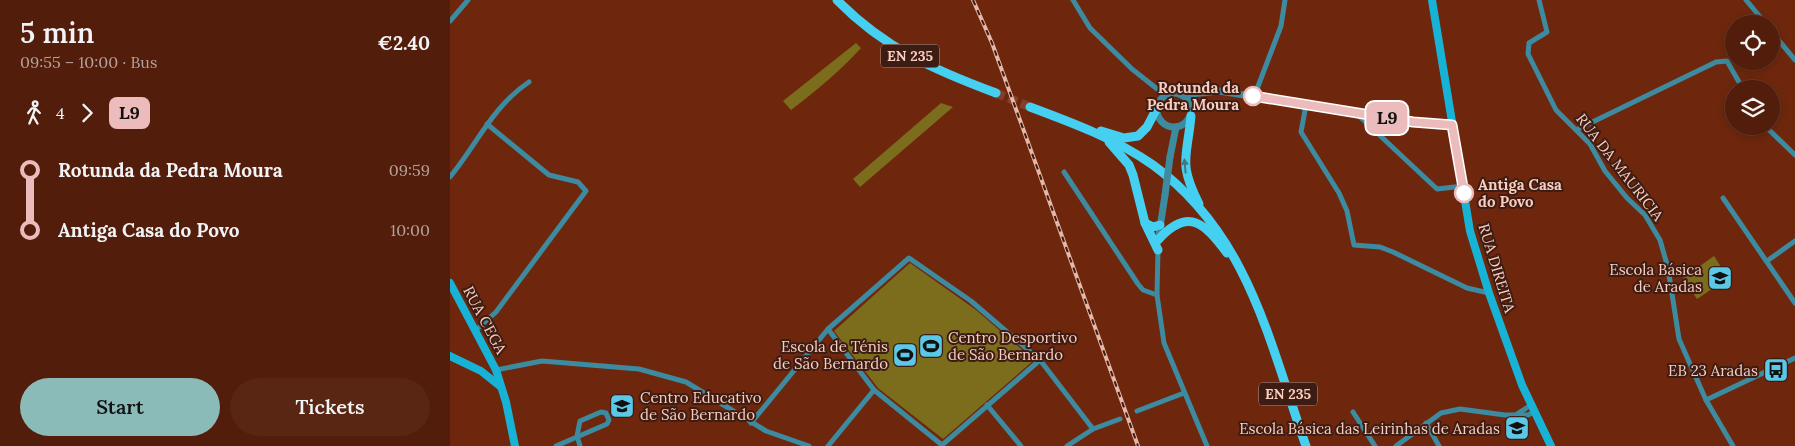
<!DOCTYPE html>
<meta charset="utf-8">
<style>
body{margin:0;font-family:Lora,serif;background:#582613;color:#f1f3f6;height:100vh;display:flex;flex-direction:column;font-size:19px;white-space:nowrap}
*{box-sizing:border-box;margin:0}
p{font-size:16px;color:#b5a29c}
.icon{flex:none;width:28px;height:28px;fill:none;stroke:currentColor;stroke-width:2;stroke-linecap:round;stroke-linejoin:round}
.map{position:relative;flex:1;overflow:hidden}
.panel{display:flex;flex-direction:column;background:#521d0a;width:450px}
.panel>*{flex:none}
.badge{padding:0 10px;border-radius:8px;font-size:18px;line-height:32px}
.tools{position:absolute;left:1275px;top:15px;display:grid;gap:10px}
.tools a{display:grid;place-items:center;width:55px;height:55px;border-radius:50%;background:#521d0a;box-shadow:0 2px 8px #0003,0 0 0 1px #683b2b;font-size:25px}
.map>.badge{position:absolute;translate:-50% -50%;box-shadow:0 0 0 2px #fff}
.legs{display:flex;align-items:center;gap:8px;height:55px;padding:0 20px;font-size:16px}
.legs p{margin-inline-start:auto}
.summary{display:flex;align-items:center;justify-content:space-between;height:85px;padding:0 20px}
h1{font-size:28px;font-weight:600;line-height:38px}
.button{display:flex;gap:10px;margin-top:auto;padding:10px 20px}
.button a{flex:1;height:58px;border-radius:30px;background:#8bbbb9;color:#111;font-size:20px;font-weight:600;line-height:58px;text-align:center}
.button a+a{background:#582613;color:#f1f3f6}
ul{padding:0 20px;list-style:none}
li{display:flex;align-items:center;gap:18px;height:60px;font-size:19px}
li i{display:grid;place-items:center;width:8px;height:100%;margin:0 6px;background:currentColor}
li i::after{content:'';width:12px;height:12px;margin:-6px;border:4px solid;border-radius:50%;background:#521d0a}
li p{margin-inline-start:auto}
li:first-child i{background:linear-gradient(#0000 50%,currentColor 0)}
li:last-child i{background:linear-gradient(currentColor 50%,#0000 0)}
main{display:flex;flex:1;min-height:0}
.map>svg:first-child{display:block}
.green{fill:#7c6d1d}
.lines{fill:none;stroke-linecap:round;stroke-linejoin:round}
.primary-tunnel{stroke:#834028;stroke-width:9;stroke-dasharray:9 4.5;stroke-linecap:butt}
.minor{stroke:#3c8ba0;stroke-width:5}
.tertiary{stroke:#3c8ba0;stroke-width:7}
.secondary{stroke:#16b3d6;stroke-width:8}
.primary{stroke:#45cff1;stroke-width:9}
.rail-casing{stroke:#e6b6a6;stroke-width:4}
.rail{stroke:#3d1d13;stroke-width:2;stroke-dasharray:5.5;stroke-linecap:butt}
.tertiary-bridge{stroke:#3c8ba0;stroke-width:7}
.oneway{fill:#417682}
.line-1-casing{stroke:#fff;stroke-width:11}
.line-1{stroke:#ecbbbb;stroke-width:8}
.stop-1-dot{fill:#fff;stroke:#ecbbbb;stroke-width:2.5}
.labels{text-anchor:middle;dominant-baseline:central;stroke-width:4;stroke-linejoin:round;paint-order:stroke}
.shield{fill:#3d1d13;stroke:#c1988b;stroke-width:1}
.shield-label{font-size:14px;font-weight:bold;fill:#f9cdbf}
.stop-label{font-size:15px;font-weight:bold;fill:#f9cdbf;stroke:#3d1d13;text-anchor:end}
.street-label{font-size:15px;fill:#f9cdbf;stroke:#3d1d13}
.poi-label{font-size:15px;fill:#f9cdbf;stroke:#3d1d13;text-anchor:end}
</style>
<main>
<section class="panel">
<div class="summary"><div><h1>5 min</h1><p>09:55 – 10:00 · Bus</p></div><b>€2.40</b></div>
<div class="legs"><svg class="icon" aria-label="walk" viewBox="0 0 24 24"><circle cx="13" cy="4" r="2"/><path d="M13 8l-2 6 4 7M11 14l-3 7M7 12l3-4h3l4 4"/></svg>4<svg class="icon" aria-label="forward" viewBox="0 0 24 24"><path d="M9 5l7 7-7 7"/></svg><b class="badge" style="background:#ecbbbb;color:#111">L9</b></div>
<ul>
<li><i style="color:#ecbbbb"></i><b>Rotunda da Pedra Moura</b><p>09:59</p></li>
<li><i style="color:#ecbbbb"></i><b>Antiga Casa do Povo</b><p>10:00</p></li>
</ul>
<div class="button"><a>Start</a><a>Tickets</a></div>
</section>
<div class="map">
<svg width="1345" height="446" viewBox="0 0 1345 446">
<rect width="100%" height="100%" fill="#6e270d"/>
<g class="green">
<path d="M406 43 411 48C390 71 366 91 341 110L333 101Z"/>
<path d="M491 103 503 107 410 187 403 179Z"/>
<path d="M1264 256 1278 278 1247 299 1233 278Z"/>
<path d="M460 263 526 310 584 360 493 439 428 388 384 331Z"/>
</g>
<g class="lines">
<path class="primary-tunnel" d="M546 93 580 107"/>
<g class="minor">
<path d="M623 0 640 28 682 69 716 96"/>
<path d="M1089 0 1097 32 1079 43 1078 54 1106 110 1140 144 1155 171 1177 198 1195 215 1210 240 1218 268 1229 339 1256 400 1283 446"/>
<path d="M1296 0 1316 24"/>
<path d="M0 21 18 0"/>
<path d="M1321 31 1345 60"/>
<path d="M807 97V89L831 26 835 0"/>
<path d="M856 105 851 132 889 193 897 211 904 245 930 247 943 252 1017 288 1039 293"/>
<path d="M907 114 987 189 1013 186"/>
<path d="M1315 126 1345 155"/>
<path d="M1126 130 1266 62 1277 61 1293 89"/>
<path d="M614 172 688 284 693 290 707 295"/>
<path d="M0 177C27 144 43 106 79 82"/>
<path d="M1273 198 1345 303"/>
<path d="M708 250 707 295 714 343 757 446"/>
<path d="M1317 261 1345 241"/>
<path d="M378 329 424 390 492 445"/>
<path d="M25 331 46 312 136 191 128 182 99 175 37 124"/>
<path d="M46 370 92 361 189 369 236 382 316 431 359 446"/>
<path d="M1256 400 1345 358"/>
<path d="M537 405 571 446"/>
<path d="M687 411 734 393"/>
<path d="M903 412 925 446"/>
<path d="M1067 414 1081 405"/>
<path d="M301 423 378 329 459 258 521 301 590 360 643 429"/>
<path d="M976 423 989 446"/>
<path d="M106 446 157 424 159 420 156 413 151 412 130 421 127 436 130 446"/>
<path d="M378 446 424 390"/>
<path d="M491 446 590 360"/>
<path d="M617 446 643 429 670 419"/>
<path d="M946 446 991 413 1010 409 1055 415H1078L1084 412"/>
</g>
<g class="tertiary">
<circle cx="724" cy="110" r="17"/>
<path d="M731 95 769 91 963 122 1002 125"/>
<path d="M720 157 726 127"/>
<path d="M708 241 715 195"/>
</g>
<g class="secondary">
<path d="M982 0 1020 231 1039 293 1072 385 1101 446"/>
<path d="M0 283 46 370 56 402 65 446"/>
<path d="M0 356 31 371 51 387"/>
</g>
<g class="primary">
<path d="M387 0C434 48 484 70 546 93"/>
<path d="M580 107C623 123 666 139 703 165 799 235 819 342 856 446"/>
<path d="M741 116C737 159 728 162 749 204"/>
<path d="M651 131 674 138 688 136 697 127 708 106"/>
<path d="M659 142 679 165 683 175 695 223 708 250"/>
<path d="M695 223 703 227 710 225"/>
<path d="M708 240C739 206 755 224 777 253"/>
</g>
<defs>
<path id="rail" d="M523 0 542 43 688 446"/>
</defs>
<use href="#rail" class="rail-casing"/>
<use href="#rail" class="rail"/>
<path class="tertiary-bridge" d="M715 195 720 157"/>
</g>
<defs><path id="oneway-solid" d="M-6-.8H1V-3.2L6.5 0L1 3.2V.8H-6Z" transform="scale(1.25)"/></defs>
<use class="oneway" href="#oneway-solid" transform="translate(735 166) rotate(-95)"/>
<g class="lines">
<defs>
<path id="line-1" d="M803 96 963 122 1002 125 1014 193"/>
</defs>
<use href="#line-1" class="line-1-casing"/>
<use href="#line-1" class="line-1"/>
</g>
<defs>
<symbol id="school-square" viewBox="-11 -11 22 22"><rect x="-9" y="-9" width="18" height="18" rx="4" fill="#5ac8e6" stroke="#3d1d13"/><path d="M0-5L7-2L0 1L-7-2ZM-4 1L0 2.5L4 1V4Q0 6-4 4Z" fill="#111"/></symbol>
<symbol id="stadium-square" viewBox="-11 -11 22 22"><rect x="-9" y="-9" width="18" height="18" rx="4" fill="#5ac8e6" stroke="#3d1d13"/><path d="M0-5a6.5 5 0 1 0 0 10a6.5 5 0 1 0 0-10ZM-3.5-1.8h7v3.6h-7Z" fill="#111"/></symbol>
<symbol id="bus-square" viewBox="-11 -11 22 22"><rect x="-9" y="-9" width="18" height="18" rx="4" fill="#5ac8e6" stroke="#3d1d13"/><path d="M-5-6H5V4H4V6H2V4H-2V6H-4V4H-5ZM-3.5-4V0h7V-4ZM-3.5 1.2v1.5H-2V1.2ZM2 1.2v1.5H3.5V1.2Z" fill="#111"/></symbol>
</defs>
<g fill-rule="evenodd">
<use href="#school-square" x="1256" y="264" width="28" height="28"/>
<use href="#stadium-square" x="467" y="332" width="28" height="28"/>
<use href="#stadium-square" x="441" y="341" width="28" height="28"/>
<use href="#bus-square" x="1312" y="356" width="28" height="28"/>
<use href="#school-square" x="158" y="392" width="28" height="28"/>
<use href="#school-square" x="1053" y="414" width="28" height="28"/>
</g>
<g class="stop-1-dot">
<circle cx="803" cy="96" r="9"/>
<circle cx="1014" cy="193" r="9"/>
</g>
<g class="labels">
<g class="shield">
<rect x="431" y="44.5" width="58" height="23" rx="4"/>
<rect x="809" y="382.5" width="58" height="23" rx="4"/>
</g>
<g class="shield-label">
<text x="460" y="56">EN 235</text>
<text x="838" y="394">EN 235</text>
</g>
<g class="stop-label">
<text x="789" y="87">Rotunda da<tspan x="789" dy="17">Pedra Moura</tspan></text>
<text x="1028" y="184" text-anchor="start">Antiga Casa<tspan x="1028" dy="17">do Povo</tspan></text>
</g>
<g class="street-label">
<text transform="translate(1170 167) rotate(52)">RUA DA MAURICIA</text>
<text transform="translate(1047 268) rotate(73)">RUA DIREITA</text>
<text transform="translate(35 320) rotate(62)">RUA CEGA</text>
</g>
<g class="poi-label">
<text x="1252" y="269">Escola Básica<tspan x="1252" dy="17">de Aradas</tspan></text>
<text x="498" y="337" text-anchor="start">Centro Desportivo<tspan x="498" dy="17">de São Bernardo</tspan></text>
<text x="438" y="346">Escola de Ténis<tspan x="438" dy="17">de São Bernardo</tspan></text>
<text x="1308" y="370">EB 23 Aradas</text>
<text x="190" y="397" text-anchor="start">Centro Educativo<tspan x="190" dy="17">de São Bernardo</tspan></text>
<text x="1050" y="428">Escola Básica das Leirinhas de Aradas</text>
</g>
</g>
</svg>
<div class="tools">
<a><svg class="icon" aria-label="locate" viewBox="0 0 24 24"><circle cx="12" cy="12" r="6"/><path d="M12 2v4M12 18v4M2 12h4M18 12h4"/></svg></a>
<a><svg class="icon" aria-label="layers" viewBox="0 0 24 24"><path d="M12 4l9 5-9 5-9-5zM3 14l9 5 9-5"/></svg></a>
</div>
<b class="badge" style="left:937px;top:118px;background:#ecbbbb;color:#111">L9</b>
</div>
</main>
